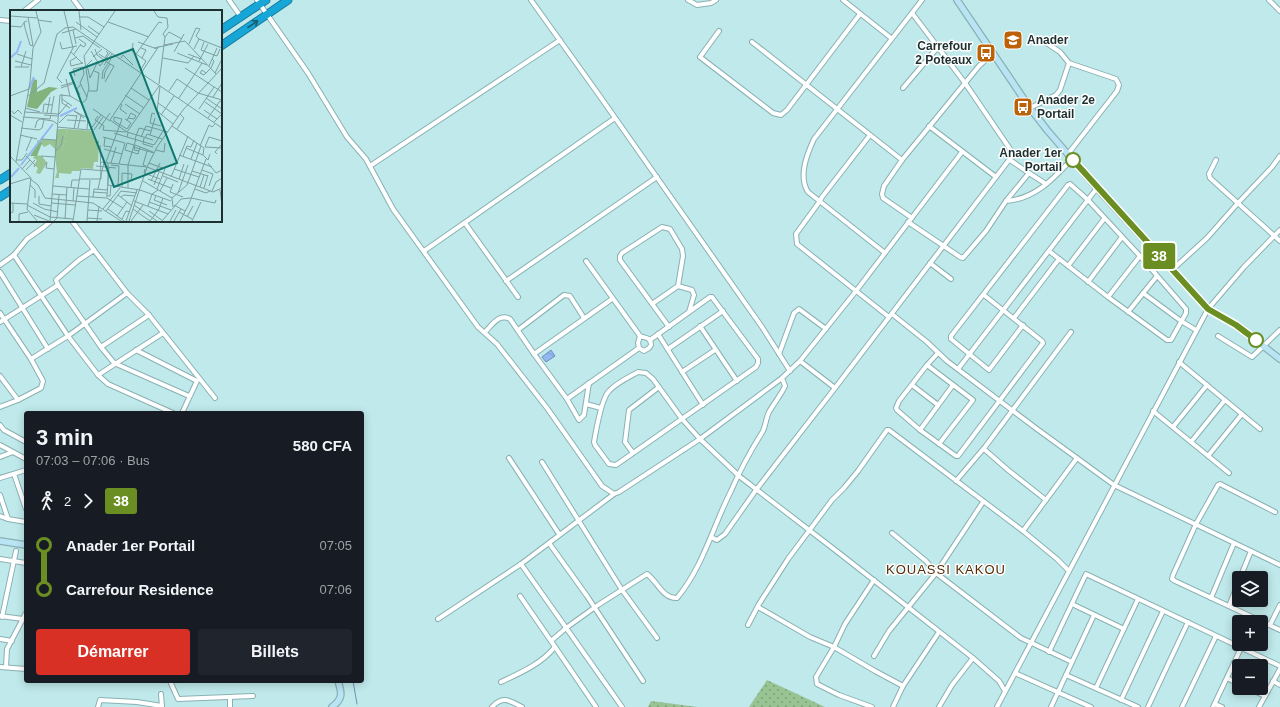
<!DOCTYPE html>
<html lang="fr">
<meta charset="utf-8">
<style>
body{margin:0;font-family:Helvetica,sans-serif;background:#20242c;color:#f1f3f6;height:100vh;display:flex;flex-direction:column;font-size:15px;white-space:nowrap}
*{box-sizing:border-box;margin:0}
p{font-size:13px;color:#9ea1a6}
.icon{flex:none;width:22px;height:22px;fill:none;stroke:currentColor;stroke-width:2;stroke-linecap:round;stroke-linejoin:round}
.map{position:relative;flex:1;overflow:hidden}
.side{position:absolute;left:24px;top:411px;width:340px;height:272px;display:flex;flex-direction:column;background:#171b24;border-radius:4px;box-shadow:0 2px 10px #0003}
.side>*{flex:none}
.badge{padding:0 8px;border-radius:3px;font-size:14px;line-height:26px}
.controls{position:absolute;left:1232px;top:571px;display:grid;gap:8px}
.controls a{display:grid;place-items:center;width:36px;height:36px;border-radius:4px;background:#171b24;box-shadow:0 2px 10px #0003;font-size:20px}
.map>.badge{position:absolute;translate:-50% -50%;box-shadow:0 0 0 2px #fff}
.legs{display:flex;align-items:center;gap:6px;height:44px;padding:0 12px;font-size:13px}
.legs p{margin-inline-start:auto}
.summary{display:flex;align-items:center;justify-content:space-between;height:68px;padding:0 12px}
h1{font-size:22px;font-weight:600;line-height:30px}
.button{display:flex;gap:8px;margin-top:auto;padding:8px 12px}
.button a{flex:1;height:46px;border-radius:4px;background:#d93025;color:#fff;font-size:16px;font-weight:600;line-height:46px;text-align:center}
.button a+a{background:#20242c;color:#f1f3f6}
ul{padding:0 12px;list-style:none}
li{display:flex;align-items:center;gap:14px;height:44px;font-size:15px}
li i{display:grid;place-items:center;width:6px;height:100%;margin:0 5px;background:currentColor}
li i::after{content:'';width:10px;height:10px;margin:-5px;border:3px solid;border-radius:50%;background:#171b24}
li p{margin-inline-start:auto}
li:first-child i{background:linear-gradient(#0000 50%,currentColor 0)}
li:last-child i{background:linear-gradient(currentColor 50%,#0000 0)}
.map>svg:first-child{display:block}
.park{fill:url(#park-dots)}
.water{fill:url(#water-waves);stroke:#6f8fb8}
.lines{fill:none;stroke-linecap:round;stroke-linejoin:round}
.stream{stroke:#6f8fb8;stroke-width:1}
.street-casing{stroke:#89b1b3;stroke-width:6}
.secondary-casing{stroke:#89b1b3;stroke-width:8}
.highway-casing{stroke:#197c9d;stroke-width:9}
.street{stroke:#fff;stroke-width:4}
.secondary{stroke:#b9e4f3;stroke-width:5.5}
.highway{stroke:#17a6d8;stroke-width:7}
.oneway{stroke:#1c596a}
.line-1-casing{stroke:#fff;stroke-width:9}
.line-1{stroke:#6b8e23;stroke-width:6}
.stop-1-dot{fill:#fff;stroke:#6b8e23;stroke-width:2}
.labels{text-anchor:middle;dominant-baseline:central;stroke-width:3;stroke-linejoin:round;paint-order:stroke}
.poi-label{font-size:12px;font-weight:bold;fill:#1e2f2f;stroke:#fff;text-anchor:start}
.stop-label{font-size:12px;font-weight:bold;fill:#1e2f2f;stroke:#fff;text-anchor:end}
.neighbourhood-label{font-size:13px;letter-spacing:1px;fill:#572c05;stroke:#fff}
.inset-river{fill:none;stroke:#92b8f2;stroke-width:2}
.inset-road{fill:none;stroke:#7f9fa0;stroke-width:1}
.view{fill:#0f766e;fill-opacity:0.15;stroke:#0f766e;stroke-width:2}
.inset-edge{fill:none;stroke:#1e2f2f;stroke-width:2}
</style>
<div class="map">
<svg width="1280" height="707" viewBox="0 0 1280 707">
<defs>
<pattern id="park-dots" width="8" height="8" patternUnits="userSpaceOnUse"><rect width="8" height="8" fill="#98c493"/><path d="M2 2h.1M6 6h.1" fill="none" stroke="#7ba078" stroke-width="1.8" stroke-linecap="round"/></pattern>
<pattern id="water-waves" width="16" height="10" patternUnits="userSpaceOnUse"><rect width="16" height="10" fill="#92b8f2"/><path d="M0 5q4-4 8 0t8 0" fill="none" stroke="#7d9ed0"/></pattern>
</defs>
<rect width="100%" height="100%" fill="#c0e9eb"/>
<g class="park">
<path d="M767 680 825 707H749Z"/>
<path d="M651 701 698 707H648Z"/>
</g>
<path class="water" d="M551 350 555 356 546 362 542 357Z"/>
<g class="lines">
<path class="stream" d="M353 681 357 704"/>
<defs>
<g id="street">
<path d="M74 0 82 11"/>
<path d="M229 0 241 17"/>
<path d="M257 0 308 73 347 137 366 159 393 209 478 327 497 344 547 408 602 486 614 494 619 492 700 439 782 378 800 361 856 291 962 152"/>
<path d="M531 0 599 95 762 327 790 371"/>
<path d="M688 0 697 5 711 3 716 0"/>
<path d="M843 0 891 38"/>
<path d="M1269 0 1280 11"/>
<path d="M24 11 38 0"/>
<path d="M0 20 11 21"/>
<path d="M719 31 700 57 773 113 781 115 787 110 860 14"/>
<path d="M1042 40 1060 52 1069 63 1116 79 1119 85 1117 91 1068 154"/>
<path d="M752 42 902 160"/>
<path d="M903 88 938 47"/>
<path d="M1030 108 1056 95 1060 90 1069 63"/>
<path d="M929 126 996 177"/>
<path d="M870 135 822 197 820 201 796 234 797 244 889 317"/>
<path d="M1010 160 1029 173 1046 184"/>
<path d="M1216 160 1209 174 1210 178 1280 241"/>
<path d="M370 166 560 40"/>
<path d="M1006 201C1035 199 1053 179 1072 159"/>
<path d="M912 218 883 198 882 194 884 186 902 160 979 66 993 53"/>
<path d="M72 221 94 250"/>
<path d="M908 222 960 257 963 258 986 231 1006 201 1029 173"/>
<path d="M465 223 518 297"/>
<path d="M424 251 615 118"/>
<path d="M885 253 808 192C798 176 807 154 814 139L922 0"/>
<path d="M14 255 68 336 98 375 108 384 173 413"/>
<path d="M586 261 640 336"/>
<path d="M930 263 951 279"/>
<path d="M0 265 14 255 27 239 44 227 51 221"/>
<path d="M1068 266 1104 219"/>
<path d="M1172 270 1207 238 1238 203 1272 167 1280 156"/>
<path d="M0 272 48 349"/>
<path d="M506 281 657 177"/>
<path d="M1088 282 1122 237"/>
<path d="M678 286 692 290 694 295 689 312"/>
<path d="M1143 293 1181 321 1196 330"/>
<path d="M1108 297 1140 256"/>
<path d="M652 304 678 286 683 256 682 249 670 229 662 227 622 253 620 256V260L669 327"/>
<path d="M1128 312 1157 276"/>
<path d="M0 313 31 359 43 381 41 388 18 400 0 407"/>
<path d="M892 314 927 342 947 361 1037 429 1114 485 1280 565"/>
<path d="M1014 318 1059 259"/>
<path d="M0 322 58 285"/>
<path d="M1023 325 989 370 951 339V336L1068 185 1070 184 1088 200 1140 256 1186 309V313L1171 340H1167L1108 297 1049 251"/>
<path d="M700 326 737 381"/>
<path d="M518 330 564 295 570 296 584 318"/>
<path d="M485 332C492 325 499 313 510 319L534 354 612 299"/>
<path d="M658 334 703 405"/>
<path d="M640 336C645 338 651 337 651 345L649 348 644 351 639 348 638 343Z"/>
<path d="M1218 336 1252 357 1280 330"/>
<path d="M650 340 710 297H712L758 359V363L756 367 616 465 609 464 595 445 594 442C596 431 601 399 609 391 616 383 629 377 638 372L646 373 653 379 682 419 700 439 739 476 839 553 973 658 999 681 1005 691"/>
<path d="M101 347 149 315"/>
<path d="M668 349 723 311"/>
<path d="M136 350 197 381 182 413"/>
<path d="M938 353 927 365 899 401 896 408 897 410 920 430 956 456H958L1043 343 1042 341 984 295"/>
<path d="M534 354 567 399 579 420 584 415 589 383"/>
<path d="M779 354 794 313 799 309 826 329"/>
<path d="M31 359 68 336 127 293"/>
<path d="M800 361 835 388 1012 156V152L965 83 912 13"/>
<path d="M1179 362 1260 429"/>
<path d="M927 365 973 400 939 444"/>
<path d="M958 369 1097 188"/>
<path d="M682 372 715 350"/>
<path d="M98 375 163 333"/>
<path d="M0 376 18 400"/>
<path d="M912 385 938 405"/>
<path d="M189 396 114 363 101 347 58 285 56 280 57 279 79 260 94 250 127 293 149 315 215 398"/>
<path d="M567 399 639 348"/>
<path d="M586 404 601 408"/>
<path d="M1153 411 1229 473"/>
<path d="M0 425 4 430 26 442"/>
<path d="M1173 427 1207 385"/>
<path d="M920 430 953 385"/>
<path d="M1191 442 1225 400"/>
<path d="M0 445 13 452"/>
<path d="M984 449 1008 470 1046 500"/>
<path d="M633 453 625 442 629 410 659 387"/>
<path d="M1208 456 1242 414"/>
<path d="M0 457 13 452 26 459"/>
<path d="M509 458 559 534"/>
<path d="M542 462 622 590 657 638"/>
<path d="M14 474 26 509"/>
<path d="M0 478 26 470"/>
<path d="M956 481 985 447 1071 332"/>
<path d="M0 495 8 519"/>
<path d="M1275 512 1220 484 1218 485 1196 524 1173 575 1172 579 1175 581 1280 630"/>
<path d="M0 516 8 519 26 522"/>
<path d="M1023 531 1077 458"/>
<path d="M892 533 926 561 936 573 1021 638 1072 662"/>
<path d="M711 537 717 540 725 534 756 490 835 388"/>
<path d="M549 543 587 596 643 681"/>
<path d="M0 559 26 563"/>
<path d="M521 564 622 707"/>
<path d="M1240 578 1251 551"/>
<path d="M520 596 551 641 566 628 598 605 647 574C657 581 663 599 677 598 703 567 713 526 731 491 740 470 751 450 763 431 766 424 766 418 769 412 774 403 781 395 785 386L782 378"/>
<path d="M1211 598 1234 543"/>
<path d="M1072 604 1124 629"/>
<path d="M1229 606 1239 581"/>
<path d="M758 607 810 637 834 647 845 624 874 580"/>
<path d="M0 616 23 619"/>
<path d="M2 617 16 551"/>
<path d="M438 619 521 564 614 494"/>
<path d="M748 625 759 604 788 559 832 500 844 488 858 471 887 430H889L1023 531 1057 559 1069 571"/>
<path d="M1270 625 1280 605"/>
<path d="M0 639 12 641"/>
<path d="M551 641 596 707"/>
<path d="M1049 652 1086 574 1280 666"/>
<path d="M874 656 889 631 936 573 983 502"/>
<path d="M0 667 26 669"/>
<path d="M6 667 7 649 26 613"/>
<path d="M1015 673 1091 707"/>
<path d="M1066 675 1138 707"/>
<path d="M1227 678 1239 684"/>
<path d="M170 681 178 699 253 696"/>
<path d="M1273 681 1280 685"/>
<path d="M501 682C520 673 541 664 554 648"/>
<path d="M903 686 939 632"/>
<path d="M1096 688 1138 599"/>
<path d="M1248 688 1265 696"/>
<path d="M161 694 162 707"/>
<path d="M1121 700 1163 611"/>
<path d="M1215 704 1222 707"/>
<path d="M98 707 100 700 137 702 162 706"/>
<path d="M230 707V697"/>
<path d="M492 707C503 695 510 701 522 707"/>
<path d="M872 707 839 695 817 684 816 677 834 647 875 671 903 686 893 707"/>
<path d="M939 707 952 685 973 658"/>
<path d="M997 707 1208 309 1244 267 1280 230"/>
<path d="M1051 707 1094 615"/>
<path d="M1148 707 1188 622"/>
<path d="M1182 707 1216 636"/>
<path d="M1213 707 1241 648"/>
<path d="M1259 707 1280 669"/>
</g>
<g id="secondary">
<path d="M957 0 1030 108 1047 130 1097 188 1208 309 1236 325 1280 359"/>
<path d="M0 541 26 545"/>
<path d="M332 707C343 699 342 693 338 681"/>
</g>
<g id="highway">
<path d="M221 30 266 0"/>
<path d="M221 46 288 0"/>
<path d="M0 180 11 173"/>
<path d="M0 197 11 190"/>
</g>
</defs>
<use href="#street" class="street-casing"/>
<use href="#secondary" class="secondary-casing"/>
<use href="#highway" class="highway-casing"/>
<use href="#street" class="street"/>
<use href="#secondary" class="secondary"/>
<use href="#highway" class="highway"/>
</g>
<defs><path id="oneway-shaft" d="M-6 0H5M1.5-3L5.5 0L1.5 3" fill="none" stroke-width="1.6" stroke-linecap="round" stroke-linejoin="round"/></defs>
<use class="oneway" href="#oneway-shaft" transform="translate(253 24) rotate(-35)"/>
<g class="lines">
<defs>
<path id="line-1" d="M1073 160 1208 309 1236 325 1256 340"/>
</defs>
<use href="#line-1" class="line-1-casing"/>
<use href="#line-1" class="line-1"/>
</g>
<defs>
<symbol id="school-square" viewBox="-11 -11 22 22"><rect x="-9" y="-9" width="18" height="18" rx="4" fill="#bc6105" stroke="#fff"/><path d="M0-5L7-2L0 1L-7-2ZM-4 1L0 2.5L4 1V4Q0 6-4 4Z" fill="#fff"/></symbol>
<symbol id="bus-square" viewBox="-11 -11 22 22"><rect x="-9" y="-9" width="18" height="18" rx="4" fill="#bc6105" stroke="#fff"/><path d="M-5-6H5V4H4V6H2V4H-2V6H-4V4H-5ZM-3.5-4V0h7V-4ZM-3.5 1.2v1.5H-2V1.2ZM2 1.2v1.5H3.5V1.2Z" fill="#fff"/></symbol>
</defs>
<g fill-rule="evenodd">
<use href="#school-square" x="1002" y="29" width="22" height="22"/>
<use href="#bus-square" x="975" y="42" width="22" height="22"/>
<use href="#bus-square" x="1012" y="96" width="22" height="22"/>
</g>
<g class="stop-1-dot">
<circle cx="1073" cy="160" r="7"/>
<circle cx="1256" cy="340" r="7"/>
</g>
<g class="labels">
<g class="poi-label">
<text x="1027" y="40">Anader</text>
<text x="972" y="46" text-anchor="end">Carrefour<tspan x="972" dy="14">2 Poteaux</tspan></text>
<text x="1037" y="100">Anader 2e<tspan x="1037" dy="14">Portail</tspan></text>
</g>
<g class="stop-label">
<text x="1062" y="153">Anader 1er<tspan x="1062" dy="14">Portail</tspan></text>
</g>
<g class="neighbourhood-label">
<text x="946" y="569">KOUASSI KAKOU</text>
</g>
</g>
<g transform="translate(10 10)">
<rect width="212" height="212" fill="#c0e9eb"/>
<path d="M47 119H57L51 148 45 147V139L40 134 34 137 29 131 31 129 46 130ZM25 145 32 146 37 153 30 164 26 163 28 158 24 155 27 150 23 148Z" fill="#98c493"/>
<path d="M23 69 27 70V82L39 77 48 78 41 82 27 99 17 97ZM27 130 32 133 27 146H20L28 134Z" fill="#82b37d"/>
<path d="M57 119 83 121 85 130 89 131 88 152H84L83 159 71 158 70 161H62L61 164 49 163V168H45L47 162 45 146 51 147Z" fill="#98c493"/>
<path class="inset-river" d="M0 48 7 42 11 31M19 79 24 67M50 106 67 98M11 155 43 114M1 167 9 158"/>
<path class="inset-road" d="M69 1 71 20M144 1 148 7 157 8 158 17 153 24 155 27M0 6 28 8M18 7 23 36M69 7H78L94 17M28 10 42 12M17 11 14 12 15 18 20 35 23 36M66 12 87 27M98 12 139 27M0 16 11 17 14 13M78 16 89 24M63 20 66 34M52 23 66 19M65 28 73 26 90 38M69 29 76 34 74 37 70 35M50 32 52 39 67 36M128 32 147 39M194 32 191 40 204 45 207 46 210 39M123 33 122 41 136 51 130 61M179 34 186 18 190 19 186 26 190 30M154 35 175 31 206 64M131 38 136 40 132 48M144 38 163 34M85 39 87 45 100 54M184 39 189 29 212 38M81 41 90 56 100 43M61 42 73 54M164 42 174 24M167 43 197 55M7 44 22 49M64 44 71 34M89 44 95 48 98 43 96 41M126 44 149 12 152 13M178 44 191 49M67 47 60 51 61 56 73 53M83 47 92 39M111 48 113 45 123 55M153 48 178 53 184 46M5 51 21 55M189 51 198 34M94 55 102 44M199 56 207 38M5 57H19M11 57 16 41M175 58 198 73M196 63 194 65 190 63 192 60 196 63 201 58 204 51 202 49M205 63 212 49M65 66 63 59 73 57 74 64 70 73 77 87M80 68 77 55 82 50M80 68 87 53M56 69 60 86M92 69 93 61 101 49M94 69 95 62 100 54 104 56 95 72M52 73 47 68 63 38 54 1M198 73 212 82M149 74 155 27 159 22 172 29M51 76 64 72 66 78M150 76 147 101 163 114M51 78 65 73M121 78 139 90M79 81H87L89 63 84 61M159 81 167 69 188 83M188 83 212 90M52 84V93L60 98M70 85 67 79 71 74M115 85 134 98M0 86 19 79M17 87 34 73 47 24 55 18 63 17 212 118M203 87 212 73M169 88 192 53M196 88 212 99M52 89 62 96M195 92 212 104 204 112M148 93 168 107M110 94 112 95 110 99 117 104M115 94 130 104M15 98 30 102M83 99 100 111M189 99 204 77M194 100 207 109M2 101 4 104 8 100 12 104M14 102 49 104 58 93M33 102 34 94 42 95M37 103 40 87M41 103 44 86M145 104 142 103 140 113 151 116M0 105 12 112M34 105 48 106M151 105 164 86M88 106 85 110 94 116 93 120 116 122M13 107 40 109 41 105M74 108 64 101 78 108 77 119M198 108 210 91 212 92M57 110 76 111M117 110 121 103 126 106 124 109 118 108M104 111 117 119 121 113 115 109M49 113 57 105 67 106M162 116 194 138M47 117 80 120 91 105M11 118 29 120 32 118 34 110M25 118 27 111 30 109 43 111 47 114M68 118 71 105M64 119 67 105M89 119 100 103M167 119 174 108 170 104M84 120 93 107M117 122 149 76M104 123 117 127M118 123 117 127 144 135 153 121M10 125 27 129M140 125 145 108M93 127 115 133 109 154M95 127 94 136 101 137M131 127 136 116 158 122M134 128 133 134 143 137M135 128 137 124 152 129M31 129 46 130M125 129 129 118 141 121M143 130 117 122 100 110 149 36M90 135 91 169M124 135 117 133 115 140 128 144 130 137M190 136 199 115 202 117 205 114M123 137 144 143M195 137 199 127 212 131M195 137 212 138M176 138 193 145M194 138 193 145 198 150 200 144M94 139 112 144M146 140 154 142 155 133M16 141 22 127M129 141 124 140 125 135 143 142M45 142 51 135 53 126M207 144 205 142 212 134M169 145 202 157M0 146 21 168 17 199 27 211M16 146 25 155 24 157M31 146 45 147M173 146 177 136 181 137 184 130M181 149 187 133M7 150H12L17 143M6 152 20 72 23 38 31 22 26 1M37 152 36 158 44 159M90 152 137 157 203 182 212 178M96 152 112 109 104 107V111M98 153V175M101 153 106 137M139 153 155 159 147 179M198 153 206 163 212 160M101 155 109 156 108 176M86 156 106 158M136 156 133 155 137 141M12 159 20 150M135 159 134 163 150 169M164 159 189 167M16 160 25 150M192 160 203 164 199 176M182 161 198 166M153 166 168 172M161 167 178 126M69 169H91M138 169 161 178M169 169 174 154M133 171 162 188 163 197M141 171 150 153M0 174 19 168 28 175 35 188 83 193 111 211M163 174 160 182 173 187M20 175 25 180V188M98 175 130 180 161 191M144 175 149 162M43 176 79 179M61 177 62 170H69M112 177V163L122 164 121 170M190 177 194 165M118 178V155L126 129M194 178 198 165M88 179 94 152M185 179 196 183 200 181M210 180 212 195M111 181 127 183M150 181 157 168M202 181 206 172 212 168M83 182 97 183M168 183 178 155M42 184 57 185M108 185 122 196M29 186V194L41 196M67 186 97 188 113 198M96 186H100L101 175M97 186 99 157M146 186 144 190 157 195M83 187 84 179 98 180M111 187 114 185 125 186M162 188 177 175 191 136M63 191 64 178M124 191 158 204M139 192 161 200M0 193 17 194M23 193 34 199 48 202M41 193 65 195M17 195 40 207 63 209M124 195 147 211M164 195 175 201M138 196 142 184 148 180M93 199 110 178M98 199 114 211M123 199 140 211M78 200 92 201M96 201 111 181M139 201 153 211M169 202 182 209M0 203 3 202V193M24 205 39 211M107 206 117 192M177 207 183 196M77 208 92 209M55 209 57 177M112 209 116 201 120 202M9 211V204L18 202M40 211 50 85 60 86 72 93 76 90 79 78 74 46 105 1M44 211 47 208 49 185M63 211 71 159 97 161M77 211 80 170M87 211 89 196M116 211 127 180M119 211 137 157 147 137 173 100 212 58M121 211 133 195M140 211 149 199 153 188M152 211 171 189 181 188 205 193 206 190M160 211 166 200M164 211 171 199M170 211 179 194 196 149M182 211 191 192"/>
<path class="view" d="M123 39 167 153 104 177 60 63Z"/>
<rect width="212" height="212" class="inset-edge"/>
</g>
</svg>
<div class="controls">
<a><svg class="icon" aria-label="layers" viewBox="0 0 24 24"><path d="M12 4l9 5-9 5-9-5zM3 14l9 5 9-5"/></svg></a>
<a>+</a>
<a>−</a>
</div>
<b class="badge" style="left:1159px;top:256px;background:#6b8e23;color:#fff">38</b>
<section class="side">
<div class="summary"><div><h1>3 min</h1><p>07:03 – 07:06 · Bus</p></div><b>580 CFA</b></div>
<div class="legs"><svg class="icon" aria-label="walk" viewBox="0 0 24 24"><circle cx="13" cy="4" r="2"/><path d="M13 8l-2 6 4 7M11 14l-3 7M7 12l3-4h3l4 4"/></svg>2<svg class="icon" aria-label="forward" viewBox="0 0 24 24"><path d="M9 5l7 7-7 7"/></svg><b class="badge" style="background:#6b8e23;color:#fff">38</b></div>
<ul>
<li><i style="color:#6b8e23"></i><b>Anader 1er Portail</b><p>07:05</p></li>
<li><i style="color:#6b8e23"></i><b>Carrefour Residence</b><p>07:06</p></li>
</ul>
<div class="button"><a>Démarrer</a><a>Billets</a></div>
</section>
</div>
